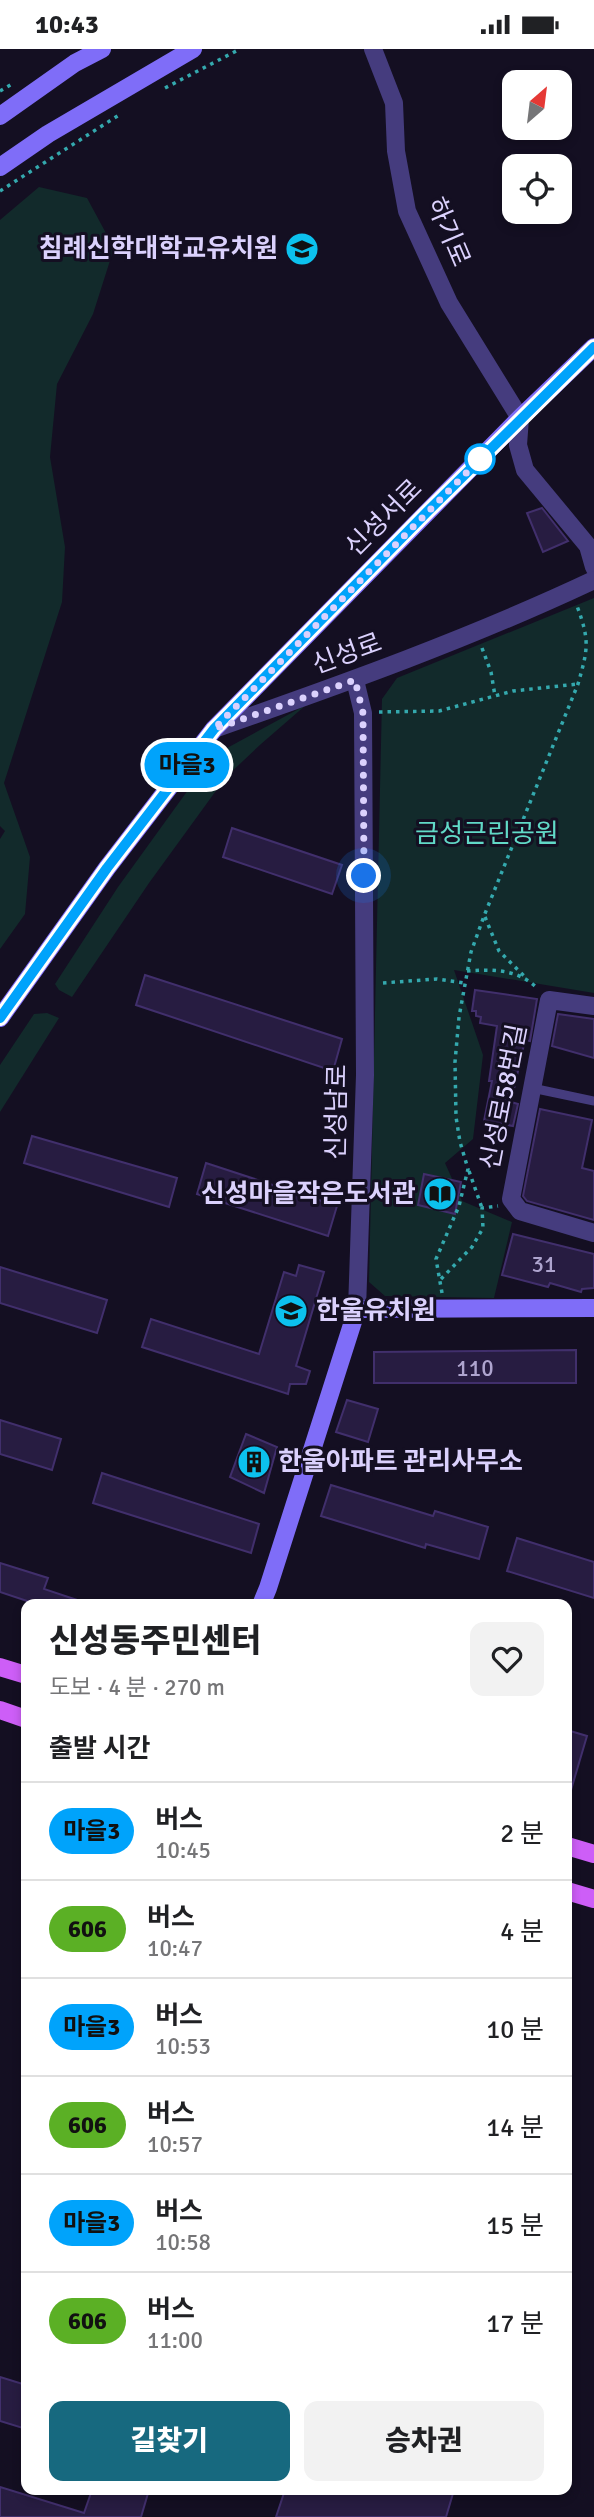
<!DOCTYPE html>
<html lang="ko">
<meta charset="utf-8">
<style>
body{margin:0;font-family:Signika,"Noto Sans KR",sans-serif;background:#f2f2f2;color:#202124;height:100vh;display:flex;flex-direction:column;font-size:26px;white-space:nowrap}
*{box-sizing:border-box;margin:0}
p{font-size:23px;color:#757577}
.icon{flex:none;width:38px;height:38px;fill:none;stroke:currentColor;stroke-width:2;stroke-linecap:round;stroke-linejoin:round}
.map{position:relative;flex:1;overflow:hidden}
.details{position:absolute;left:21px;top:1550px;width:551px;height:896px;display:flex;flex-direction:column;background:#fff;border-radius:14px;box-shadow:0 4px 10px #0003}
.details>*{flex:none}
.badge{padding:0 14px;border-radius:23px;font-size:24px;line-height:46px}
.needle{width:46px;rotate:28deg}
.buttons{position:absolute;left:502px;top:21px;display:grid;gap:14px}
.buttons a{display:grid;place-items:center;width:70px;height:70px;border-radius:14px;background:#fff;box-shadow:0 4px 10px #0003;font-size:35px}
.you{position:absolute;width:35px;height:35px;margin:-18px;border:5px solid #fff;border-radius:50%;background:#1a73e8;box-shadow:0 0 0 10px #1a73e833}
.map>.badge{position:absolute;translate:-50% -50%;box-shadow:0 0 0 4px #fff}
h2{padding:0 28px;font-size:26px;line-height:63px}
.round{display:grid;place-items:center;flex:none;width:74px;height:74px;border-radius:14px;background:#f2f2f2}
.headline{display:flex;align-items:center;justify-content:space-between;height:119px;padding:0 28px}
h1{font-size:33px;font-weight:800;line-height:52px}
.primary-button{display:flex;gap:14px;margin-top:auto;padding:14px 28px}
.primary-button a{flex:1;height:80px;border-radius:14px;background:#17697f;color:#fff;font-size:28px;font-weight:800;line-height:80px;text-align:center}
.primary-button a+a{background:#f2f2f2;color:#202124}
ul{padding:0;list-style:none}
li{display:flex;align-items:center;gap:21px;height:98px;padding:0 28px;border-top:2px solid #e0e0e0}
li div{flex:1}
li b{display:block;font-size:26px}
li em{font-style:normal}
li .badge{min-width:77px;font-weight:700;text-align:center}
.status{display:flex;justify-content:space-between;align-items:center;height:49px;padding:0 35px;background:#fff;direction:ltr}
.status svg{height:19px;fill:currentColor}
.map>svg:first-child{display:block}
.green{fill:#122a2b}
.building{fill:#271c41;stroke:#412f6c;stroke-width:2}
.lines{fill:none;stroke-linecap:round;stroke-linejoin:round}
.path{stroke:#34a9ae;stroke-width:3.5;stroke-dasharray:3.5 5;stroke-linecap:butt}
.lane{stroke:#453c7e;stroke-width:9}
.street{stroke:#453c7e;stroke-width:18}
.secondary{stroke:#7f6df8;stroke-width:18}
.primary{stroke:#cd5ef7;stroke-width:18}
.line-casing{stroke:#fff;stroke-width:16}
.line{stroke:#00a3fb;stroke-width:10}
.walk{stroke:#dbd1fd;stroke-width:7;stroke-dasharray:0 12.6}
.stop-dot{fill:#fff;stroke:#00a3fb;stroke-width:3.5}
.labels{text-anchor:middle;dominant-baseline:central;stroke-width:6;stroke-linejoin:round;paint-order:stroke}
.number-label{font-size:23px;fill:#aea4ce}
.street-label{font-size:26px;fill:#dbd1fd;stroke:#140f22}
.poi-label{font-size:26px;font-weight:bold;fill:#dbd1fd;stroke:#140f22;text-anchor:end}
.park-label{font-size:26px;fill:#61d9c7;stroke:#140f22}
</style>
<div class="status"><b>10:43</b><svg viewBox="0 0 49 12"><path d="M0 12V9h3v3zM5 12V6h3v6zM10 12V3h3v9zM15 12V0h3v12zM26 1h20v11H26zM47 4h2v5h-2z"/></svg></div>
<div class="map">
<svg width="594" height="2468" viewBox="0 0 594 2468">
<rect width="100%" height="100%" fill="#140f22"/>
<g class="green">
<path d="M39 138 87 149 114 199 93 265 57 335 50 408 65 498 62 553 4 734 30 808 25 865 0 900V790L5 782 0 777V171Z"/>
<path d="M594 549V944L454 921 483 1006 473 1090 445 1114 462 1152 512 1173 494 1249 385 1247 369 1233 382 650 397 629Z"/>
<path d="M306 656 261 695 226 728 149 834 72 948 59 941 55 935 118 838 196 730 227 699Z"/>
<path d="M47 964 59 969 0 1063V1016L34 965Z"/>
</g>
<g class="building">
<path d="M542 459 568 492 543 503 527 464Z"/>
<path d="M232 779 342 816 332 845 223 808Z"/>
<path d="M145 926 342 990 333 1022 136 956Z"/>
<path d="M475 941 537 950 530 992 525 991 511 1053 518 1055 513 1077 484 1072 492 1032H489L497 977 480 974 481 968 476 967V962H472Z"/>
<path d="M558 965 594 970V1009L552 997Z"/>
<path d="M540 1060 592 1071 582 1119 594 1122V1171L527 1152 523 1147Z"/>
<path d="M32 1087 177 1129 169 1158 24 1114Z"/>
<path d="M206 1114 337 1157 328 1187 197 1145Z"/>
<path d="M424 1125 461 1133 455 1165 418 1156Z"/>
<path d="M513 1185 594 1205V1239L582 1240 581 1243 550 1234 548 1238 502 1226Z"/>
<path d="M299 1216 324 1223 296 1317 310 1322 306 1335H290L288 1345 142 1298 151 1270 259 1305 284 1223 296 1227Z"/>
<path d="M0 1218 107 1251 97 1284 0 1254Z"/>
<path d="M576 1301V1334H374V1303Z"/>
<path d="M347 1351 378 1360 368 1393 336 1383Z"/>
<path d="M0 1371 61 1390 52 1421 0 1405Z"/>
<path d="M246 1385 277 1398 264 1444 230 1428Z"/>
<path d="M102 1424 259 1475 251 1504 93 1454Z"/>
<path d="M331 1436 433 1467 435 1462 488 1478 479 1510 426 1495 425 1499 321 1467Z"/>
<path d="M517 1489 594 1513V1549L507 1522Z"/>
<path d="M0 1514 48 1529 44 1540 83 1553 82 1556H39L0 1543Z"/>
<path d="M567 1681 587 1687 571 1741 567 1740Z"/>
<path d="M0 2328 26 2336V2380L0 2372Z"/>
<path d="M0 2438 84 2464 92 2441H149L141 2468H0Z"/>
<path d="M285 2441H454L446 2468H276Z"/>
</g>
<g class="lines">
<g class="path">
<path d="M165 39 240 0"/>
<path d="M0 42 12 35"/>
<path d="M0 142 119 66"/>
<path d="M482 599 491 623 495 647"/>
<path d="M379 663 439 662 513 642 578 635"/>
<path d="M485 868 499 902 527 930"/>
<path d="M467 922C492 920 518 920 537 939"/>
<path d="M383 934 437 930 464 934"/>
<path d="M469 1122 482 1159"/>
<path d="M441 1230 472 1198 483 1179 482 1159 498 1157"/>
<path d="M442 1244 436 1210 459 1157 468 1120 460 1093 456 1068 455 1013 459 968 471 903 484 867 578 635C588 600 590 592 577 557"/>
</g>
<path class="lane" d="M532 1039 594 1052"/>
<g class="street">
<path d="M373 0 394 54 396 102 407 162 449 254 520 369 518 396 525 421 588 497 594 518"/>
<path d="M355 631 363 664 365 1026 357 1260"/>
<path d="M214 680C343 635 471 589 594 531"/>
<path d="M594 957 549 951 511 1150 520 1162 594 1184"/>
</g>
<g class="secondary">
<path d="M0 67 75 14 102 0"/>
<path d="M0 118 48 85 193 0"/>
<path d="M0 969 107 819 214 680 520 369 594 298"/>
<path d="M261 1556 268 1539 357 1260 594 1259"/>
</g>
<g class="primary">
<path d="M0 1618 26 1626"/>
<path d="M0 1661 26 1670"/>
<path d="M567 1797 594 1805"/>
<path d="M567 1842 594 1850"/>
</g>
</g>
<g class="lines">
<defs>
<path id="line" d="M0 969 107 819 214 680 428 462 594 298"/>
</defs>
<use href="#line" class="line-casing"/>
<use href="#line" class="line"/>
<path class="walk" d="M364 827 363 664 355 631 214 680 483 407 480 410"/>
</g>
<defs>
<symbol id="school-disc" viewBox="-11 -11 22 22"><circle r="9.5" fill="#0cc1ee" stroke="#140f22"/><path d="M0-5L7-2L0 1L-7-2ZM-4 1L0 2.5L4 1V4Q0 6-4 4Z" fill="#111"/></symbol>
<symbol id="library-disc" viewBox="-11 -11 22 22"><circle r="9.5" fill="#0cc1ee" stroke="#140f22"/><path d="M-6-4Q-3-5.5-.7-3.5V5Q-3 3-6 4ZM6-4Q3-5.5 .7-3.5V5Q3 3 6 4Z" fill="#111"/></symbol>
<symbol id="building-disc" viewBox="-11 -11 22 22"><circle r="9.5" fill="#0cc1ee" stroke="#140f22"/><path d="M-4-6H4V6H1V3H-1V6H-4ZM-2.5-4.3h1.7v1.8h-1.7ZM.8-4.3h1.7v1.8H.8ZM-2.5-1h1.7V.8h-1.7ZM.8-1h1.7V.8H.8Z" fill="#111"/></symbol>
</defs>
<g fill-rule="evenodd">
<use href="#school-disc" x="283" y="181" width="38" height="38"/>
<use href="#library-disc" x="421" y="1126" width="38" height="38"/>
<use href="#school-disc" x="272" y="1243" width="38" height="38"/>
<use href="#building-disc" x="235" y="1394" width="38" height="38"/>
</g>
<circle class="stop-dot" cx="480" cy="410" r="14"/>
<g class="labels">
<g class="number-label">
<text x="544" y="1215">31</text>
<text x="475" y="1319">110</text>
</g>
<g class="street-label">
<text transform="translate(448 183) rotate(67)">하기로</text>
<text transform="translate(384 469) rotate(-45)">신성서로</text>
<text transform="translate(347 605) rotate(-20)">신성로</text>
<text transform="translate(504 1048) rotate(-79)">신성로58번길</text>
<text transform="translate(337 1063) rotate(-89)">신성남로</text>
</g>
<g class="poi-label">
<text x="278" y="200">침례신학대학교유치원</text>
<text x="416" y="1145">신성마을작은도서관</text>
<text x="316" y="1262" text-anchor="start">한울유치원</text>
<text x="278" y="1413" text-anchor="start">한울아파트 관리사무소</text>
</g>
<g class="park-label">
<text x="487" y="785">금성근린공원</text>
</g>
</g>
</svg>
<div class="buttons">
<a><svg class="needle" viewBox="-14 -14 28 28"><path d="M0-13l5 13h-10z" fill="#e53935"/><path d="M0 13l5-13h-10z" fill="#757577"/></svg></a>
<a><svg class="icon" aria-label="locate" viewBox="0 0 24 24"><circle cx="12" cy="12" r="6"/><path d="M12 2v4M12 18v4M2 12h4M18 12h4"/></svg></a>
</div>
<div class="you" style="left:364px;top:827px"></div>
<b class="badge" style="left:187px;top:716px;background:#00a3fb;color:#111">마을3</b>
<section class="details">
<div class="headline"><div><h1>신성동주민센터</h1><p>도보 · 4 분 · 270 m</p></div><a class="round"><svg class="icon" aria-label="heart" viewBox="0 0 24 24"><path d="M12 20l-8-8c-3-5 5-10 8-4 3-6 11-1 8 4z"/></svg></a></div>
<h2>출발 시간</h2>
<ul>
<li><span class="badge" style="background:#00a3fb;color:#111">마을3</span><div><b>버스</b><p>10:45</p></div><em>2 분</em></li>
<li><span class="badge" style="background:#5bb025;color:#111">606</span><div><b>버스</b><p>10:47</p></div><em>4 분</em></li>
<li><span class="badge" style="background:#00a3fb;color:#111">마을3</span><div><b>버스</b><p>10:53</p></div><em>10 분</em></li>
<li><span class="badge" style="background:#5bb025;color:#111">606</span><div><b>버스</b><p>10:57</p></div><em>14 분</em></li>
<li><span class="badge" style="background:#00a3fb;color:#111">마을3</span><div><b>버스</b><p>10:58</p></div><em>15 분</em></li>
<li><span class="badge" style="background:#5bb025;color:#111">606</span><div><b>버스</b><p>11:00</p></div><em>17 분</em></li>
</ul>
<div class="primary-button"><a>길찾기</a><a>승차권</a></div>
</section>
</div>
